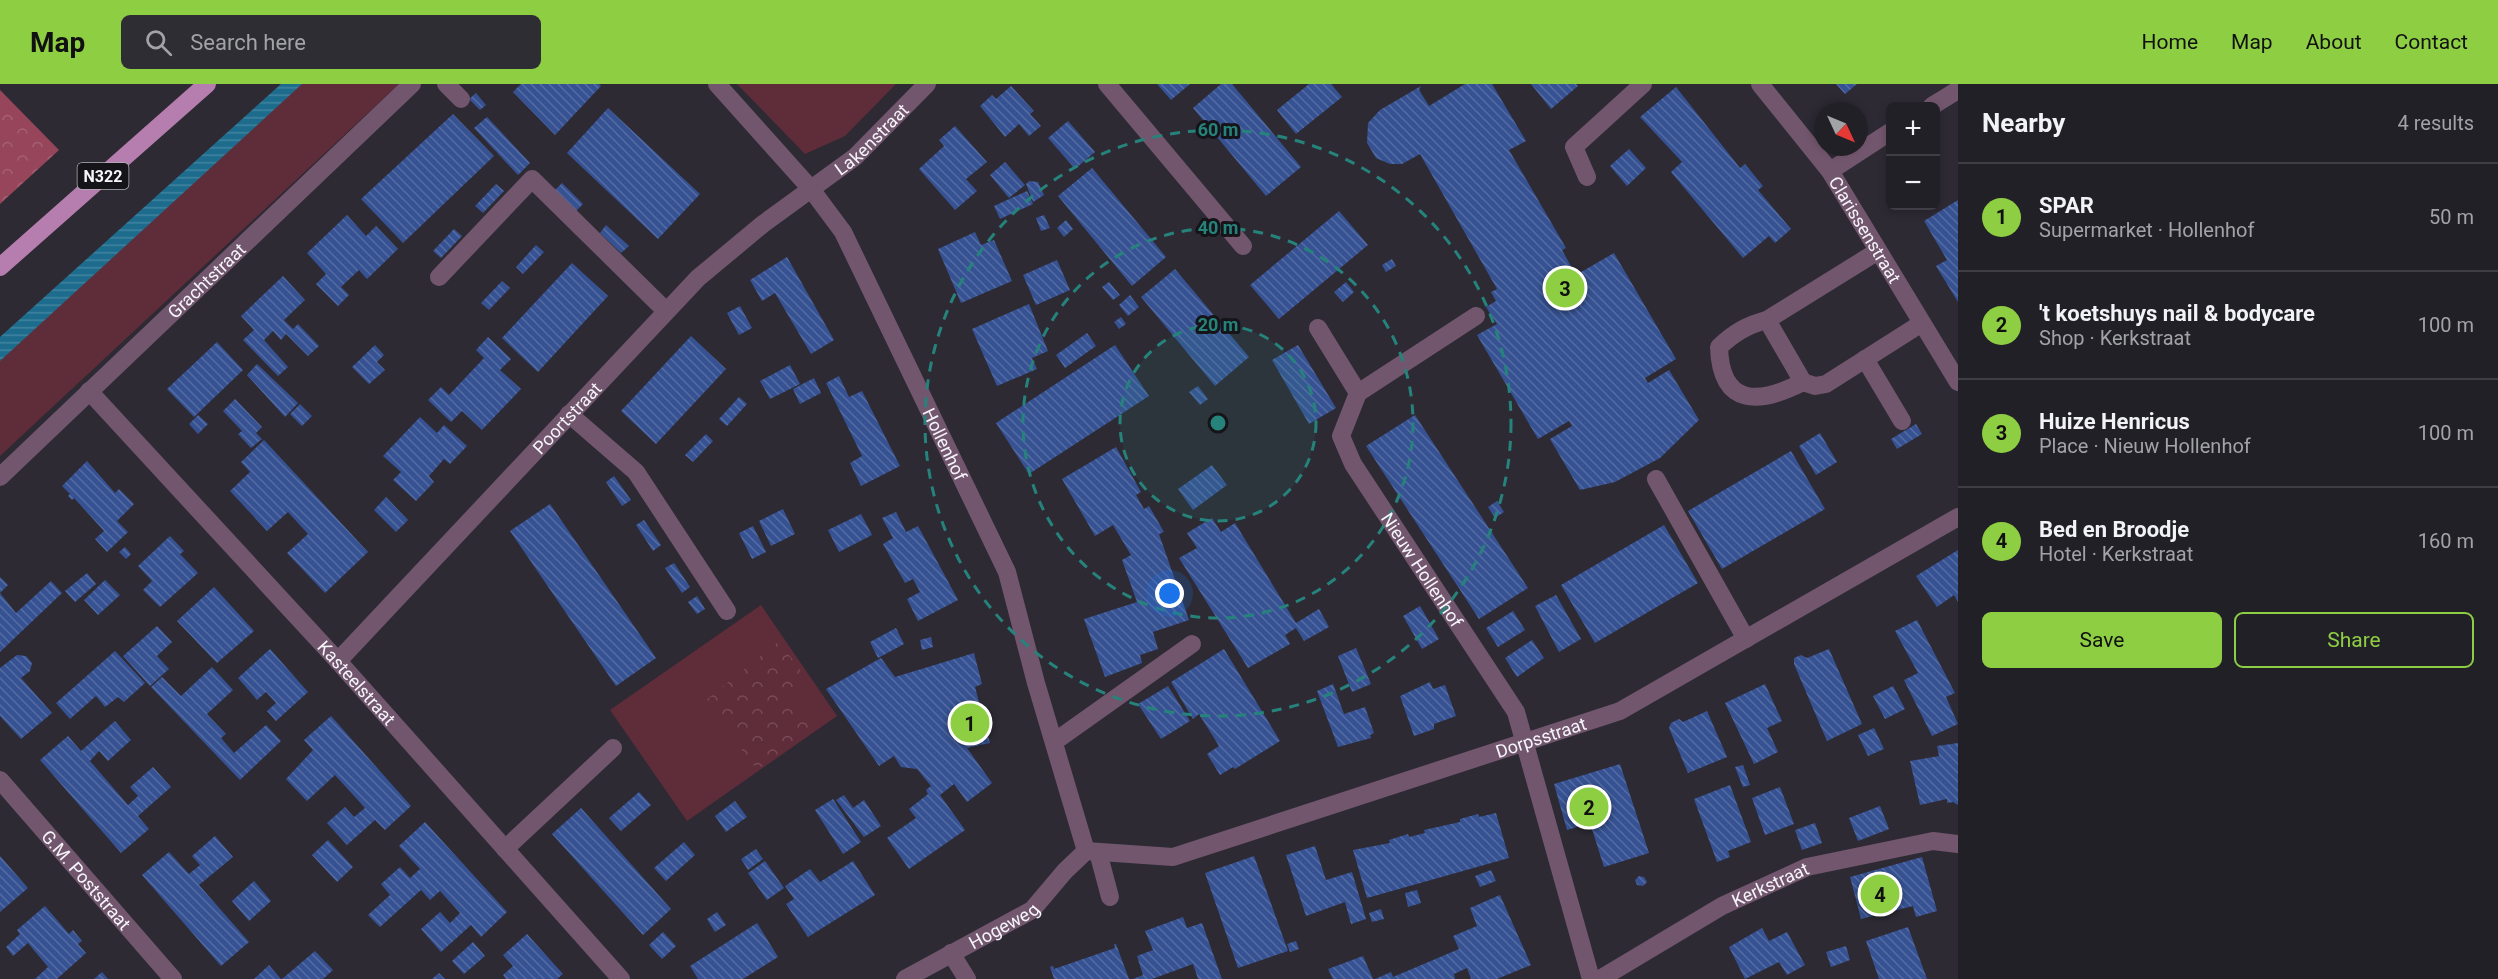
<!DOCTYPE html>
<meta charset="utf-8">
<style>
body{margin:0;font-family:Roboto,sans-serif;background:#2e2d33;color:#f1f3f6}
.controls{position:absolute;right:18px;top:18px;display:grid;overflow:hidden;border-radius:9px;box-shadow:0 3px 9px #0003}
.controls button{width:54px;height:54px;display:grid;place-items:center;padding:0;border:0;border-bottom:2px solid #3f3e44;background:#222027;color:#f1f3f6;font:30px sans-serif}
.compass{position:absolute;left:1814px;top:18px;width:54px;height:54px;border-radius:50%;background:#222027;box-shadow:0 3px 9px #0003;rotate:134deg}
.you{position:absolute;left:1170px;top:510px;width:21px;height:21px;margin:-15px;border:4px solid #fff;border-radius:50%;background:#1a73e8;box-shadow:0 0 0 9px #1a73e833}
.badge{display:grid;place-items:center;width:39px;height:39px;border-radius:50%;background:#8ece43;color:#111;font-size:20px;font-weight:700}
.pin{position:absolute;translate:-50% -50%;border:3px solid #fff;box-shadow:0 2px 6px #0006}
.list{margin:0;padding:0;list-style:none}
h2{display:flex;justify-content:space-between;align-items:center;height:78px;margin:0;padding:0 24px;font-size:26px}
h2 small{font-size:20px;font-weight:400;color:#a2a3a7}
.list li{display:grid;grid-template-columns:39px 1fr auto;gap:18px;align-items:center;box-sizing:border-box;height:108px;padding:0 24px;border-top:2px solid #3f3e44}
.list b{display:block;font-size:22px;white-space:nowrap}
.list p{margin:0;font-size:20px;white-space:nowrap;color:#a2a3a7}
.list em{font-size:20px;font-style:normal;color:#a2a3a7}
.actions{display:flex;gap:12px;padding:18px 24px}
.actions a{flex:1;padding:14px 0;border:2px solid #8ece43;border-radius:9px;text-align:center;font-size:21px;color:#8ece43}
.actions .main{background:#8ece43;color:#111}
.icon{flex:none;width:33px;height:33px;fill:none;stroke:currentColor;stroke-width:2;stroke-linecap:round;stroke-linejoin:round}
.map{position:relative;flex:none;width:1958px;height:895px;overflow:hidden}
header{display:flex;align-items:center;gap:36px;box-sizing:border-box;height:84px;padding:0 30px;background:#8ece43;color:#111}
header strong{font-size:28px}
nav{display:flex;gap:33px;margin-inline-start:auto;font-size:21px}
.search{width:420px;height:54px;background:#2e2d33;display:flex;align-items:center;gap:15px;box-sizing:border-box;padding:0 21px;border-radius:9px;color:#a2a3a7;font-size:22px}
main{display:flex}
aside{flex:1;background:#222027}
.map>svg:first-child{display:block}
.green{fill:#5f2c39}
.forest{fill:url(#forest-crowns)}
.park{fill:url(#park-crowns)}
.water{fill:url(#water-rules)}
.building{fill:url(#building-back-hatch)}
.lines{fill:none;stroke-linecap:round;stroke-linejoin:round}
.minor{stroke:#72566d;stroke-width:18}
.major{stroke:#b67eae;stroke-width:18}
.ring{fill:none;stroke:#26837c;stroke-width:3;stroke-dasharray:10 8}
.labels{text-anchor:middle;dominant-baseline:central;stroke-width:6;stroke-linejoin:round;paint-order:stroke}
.shield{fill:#151418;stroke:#b2b1b6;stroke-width:1.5}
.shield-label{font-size:16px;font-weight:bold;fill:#f5f4fa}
.street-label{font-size:18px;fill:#f5f4fa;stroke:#151418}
.centre{fill:#26837c;stroke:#151418;stroke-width:3}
.ring-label{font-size:18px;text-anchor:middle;font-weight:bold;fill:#26837c;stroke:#151418;stroke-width:6;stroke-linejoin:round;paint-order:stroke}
</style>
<header>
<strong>Map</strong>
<div class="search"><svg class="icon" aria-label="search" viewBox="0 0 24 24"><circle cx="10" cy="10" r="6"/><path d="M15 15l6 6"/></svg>Search here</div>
<nav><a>Home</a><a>Map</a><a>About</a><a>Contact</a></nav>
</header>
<main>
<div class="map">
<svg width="1958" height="895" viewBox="0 0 1958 895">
<defs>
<pattern id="forest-crowns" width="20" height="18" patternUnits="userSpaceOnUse" patternTransform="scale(1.5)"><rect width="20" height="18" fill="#97455b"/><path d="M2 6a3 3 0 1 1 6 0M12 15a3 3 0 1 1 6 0" fill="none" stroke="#a66073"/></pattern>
<pattern id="park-crowns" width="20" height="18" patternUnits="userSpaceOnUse" patternTransform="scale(1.5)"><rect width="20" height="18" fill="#5f2c39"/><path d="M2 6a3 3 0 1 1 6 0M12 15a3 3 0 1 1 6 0" fill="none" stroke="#774b57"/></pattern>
<pattern id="water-rules" width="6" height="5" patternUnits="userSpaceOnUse" patternTransform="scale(1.5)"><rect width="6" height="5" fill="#1e6c8d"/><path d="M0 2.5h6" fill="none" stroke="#3f829e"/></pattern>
<pattern id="building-back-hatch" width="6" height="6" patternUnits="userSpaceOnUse" patternTransform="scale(1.5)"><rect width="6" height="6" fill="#365293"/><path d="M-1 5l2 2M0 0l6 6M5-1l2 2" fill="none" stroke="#546ca3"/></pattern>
</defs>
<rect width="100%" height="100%" fill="#2d2a34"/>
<!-- green -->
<path class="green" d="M292 0H399L0 372V259Z
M737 0H896L845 52 805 70Z
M761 521 837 632 687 737 610 626Z"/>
<!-- forest -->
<path class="forest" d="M0 6 59 66 0 120Z"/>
<!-- park -->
<path class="park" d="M779 557 807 595 789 608 813 646 757 686 705 617Z"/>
<!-- water -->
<path class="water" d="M281 0H302L0 277V253Z"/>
<!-- building -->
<path class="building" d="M521 0H599L601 2 555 51 513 8Z
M1157 0H1190L1171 16Z
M1221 0H1232L1301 83 1266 112 1193 24Z
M1309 0H1331L1342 13 1296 50 1277 26Z
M1465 0H1492L1526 57 1509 66 1566 164 1562 166 1576 191 1614 169 1676 275 1645 294 1648 299 1669 286 1699 336 1660 374 1615 398 1580 406 1550 355 1572 342 1569 337 1538 355 1477 251 1497 240 1486 223 1496 217 1491 208 1497 205 1420 70 1402 80H1390L1376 74 1367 59 1368 39 1380 26 1421 2 1419 6 1429 22Z
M1531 0H1576L1578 2 1551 25Z
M1836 0H1857L1845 10Z
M1011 2 1034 27 1030 30 1041 42 1029 52 1019 40 1005 53 980 22 992 11 996 15Z
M1676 3 1740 84 1745 80 1763 102 1758 106 1791 145 1775 159 1769 152 1743 174 1671 88 1682 78 1640 33Z
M476 9 486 21 480 26 469 15Z
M608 24 700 110 658 155 567 69Z
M453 30 494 72 403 159 361 115Z
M487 33 530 79 518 91 474 44Z
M1068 37 1095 68 1075 85 1048 54Z
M955 42 987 78 966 95 977 107 955 126 919 85 944 62 939 56Z
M1629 65 1646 84 1627 102 1610 82Z
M1005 78 1025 101 1009 114 990 91Z
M1092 84 1166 173 1132 202 1058 112Z
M1029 97 1038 98 1044 111 1033 118 1026 100Z
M562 99 583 120 576 127 554 107Z
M496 100 504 107 483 129 475 122Z
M1027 107 1033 120 1000 135 994 122Z
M1958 116V218L1936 182 1947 176 1924 137Z
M1339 127 1368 161 1279 235 1250 201Z
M347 131 366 152 376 142 398 165 367 195 359 186 341 203 349 211 338 222 316 200 326 190 307 169Z
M1044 131 1050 144 1041 147 1036 134Z
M1066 136 1073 145 1064 153 1057 144Z
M606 141 629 162 621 169 600 149Z
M454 145 462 152 441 174 433 167Z
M975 148 981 161 994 156 1012 197 961 219 938 165Z
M536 161 544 168 523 190 516 183Z
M787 173 834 256 811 270 775 209 762 217 750 196Z
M1392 175 1396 182 1386 188 1382 181Z
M1057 176 1070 206 1036 221 1023 191Z
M572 179 608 212 538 288 502 254Z
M1175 185 1249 273 1215 302 1141 213Z
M283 192 305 216 284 236 293 245 298 240 319 262 308 272 286 250 281 256 273 247 264 256 288 283 278 292 243 256 254 246 241 232Z
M502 197 510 204 489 226 481 219Z
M1109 198 1120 211 1113 216 1102 203Z
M1346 198 1354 208 1343 218 1334 208Z
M1130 211 1139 223 1128 232 1119 221Z
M1029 220 1048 267 1032 274 1037 285 997 302 972 245Z
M740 222 752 244 739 251 727 229Z
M1121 233 1126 240 1119 245 1114 238Z
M1087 249 1096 262 1065 284 1056 271Z
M691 252 726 285 656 360 621 327Z
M488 253 511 275 500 286 521 305 482 346 462 327 451 338 428 316 441 303 449 311 484 274 476 266Z
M217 258 243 286 194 333 167 305Z
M375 261 384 271 377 278 385 286 369 300 352 283Z
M1115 261 1149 312 1029 390 996 339Z
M1298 261 1336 324 1309 340 1272 276Z
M257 280 298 319 285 333 247 291Z
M790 281 800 300 770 315 760 297Z
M839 292 849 313 862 307 900 382 861 402 850 379 862 372 826 299Z
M814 294 821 309 800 320 793 305Z
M1198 302 1208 315 1200 321 1189 308Z
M739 313 747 320 727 342 719 335Z
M235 315 262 343 256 349 262 355 251 364 238 350 242 347 223 327Z
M300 320 312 332 302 342 290 330Z
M198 331 208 340 198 350 189 340Z
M1415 331 1528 504 1479 535 1366 362Z
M420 333 437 349 444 341 467 362 450 380 444 375 429 392 434 398 416 417 393 396 401 388 383 372Z
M1916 340 1922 350 1897 365 1891 355Z
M1820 349 1837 378 1816 391 1799 362Z
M706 350 713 357 693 378 685 371Z
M264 356 368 468 325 509 287 469 308 450 288 428 267 447 230 407 250 388 241 378Z
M1116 363 1141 408 1136 411 1144 425 1149 422 1164 448 1159 450 1189 536 1153 548 1158 565 1140 571 1142 579 1105 593 1084 535 1137 518 1122 476 1131 471 1113 441 1095 452 1062 395Z
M1791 367 1825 425 1722 485 1688 427Z
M87 377 115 409 119 405 134 420 117 437 128 448 107 468 95 455 104 447 74 414 72 416 68 412 70 410 62 402Z
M1212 381 1227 401 1193 426 1178 405Z
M614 392 631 416 622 422 606 398Z
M386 413 408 436 396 448 374 426Z
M1497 417 1504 428 1495 434 1488 423Z
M550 420 656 574 616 602 510 447Z
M783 425 795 450 771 462 759 437Z
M896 428 906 448 918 442 958 516 918 537 907 515 920 508 913 495 905 499 883 460 893 454 882 434Z
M861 430 872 451 839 468 828 446Z
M1212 434 1221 448 1235 439 1296 539 1319 525 1329 543 1304 557 1296 544 1285 551 1290 560 1248 584 1179 474 1197 464 1187 449Z
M644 436 661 461 653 467 636 441Z
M1664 441 1698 499 1595 559 1561 501Z
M753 442 766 468 752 475 739 449Z
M170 452 184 467 180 470 198 489 160 523 143 506 152 497 138 482Z
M125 463 131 470 126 475 119 468Z
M1958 466V518L1954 511 1937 523 1916 492Z
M674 479 690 503 682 509 665 484Z
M87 489 96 500 75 518 65 507Z
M0 493 8 501 0 509Z
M105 496 120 511 98 531 84 516Z
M51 497 62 509 0 568V509L16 529Z
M214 503 254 547 217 579 177 537Z
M1556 511 1581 555 1559 568 1535 522Z
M697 512 705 525 697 530 688 518Z
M1420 522 1439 555 1422 565 1403 532Z
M1513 527 1525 546 1498 563 1486 544Z
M1917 536 1955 609 1946 613 1958 640 1932 652 1904 596 1918 589 1895 547Z
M157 542 172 558 157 572 169 585 150 602 123 572Z
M896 544 904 560 878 574 870 558Z
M931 553 933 563 922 566 920 556Z
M1532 556 1544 574 1517 593 1505 574Z
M1356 564 1371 600 1352 608 1338 572Z
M270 565 308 608 276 637 267 627 276 619 266 608 257 616 238 594Z
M1224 565 1280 657 1235 685 1233 683 1220 691 1207 670 1219 662 1199 630 1193 635 1171 598Z
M1829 565 1862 640 1827 657 1794 580V574L1801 571 1807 574Z
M115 567 145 599 124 618 118 613 105 623 96 612 70 635 56 619Z
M974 569 982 600 975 603 990 659 967 664 992 699 967 718 954 700 940 711 965 746 909 785 887 754 916 734 909 725 928 710 926 706 931 702 917 685 901 683 894 672 879 682 826 605 881 574 895 593Z
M17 571 26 572 32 579 30 587 21 594 52 629 21 655 0 632V584Z
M212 583 233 606 207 630 226 650 221 654 234 669 266 641 281 657 240 696 151 603 162 593 181 612Z
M1430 598 1433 605 1445 601 1456 632 1434 640V645L1414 652 1400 612Z
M1333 600 1344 630 1365 623 1374 649 1370 651 1371 654 1338 663 1317 607Z
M1765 600 1782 637 1767 644 1778 668 1754 680 1725 619Z
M1168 602 1190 637 1161 655 1138 620Z
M1893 602 1905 625 1885 635 1873 612Z
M1707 627 1727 673 1688 689 1669 644 1671 639 1679 635 1683 638Z
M331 632 411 722 385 746 375 736 347 761 327 739 345 723 354 733 365 724 335 691 307 717 286 695 313 666 304 656Z
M115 637 131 656 108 677 99 667 90 677 128 721 138 712 130 703 153 683 171 703 138 732 149 745 121 769 40 676 68 652 81 667Z
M1874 644 1884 665 1868 672 1858 651Z
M1958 659V721L1953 718 1947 719V715L1920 721 1910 677 1939 672 1937 662Z
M1620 680 1649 769 1604 783 1590 739 1567 746 1554 700Z
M1743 681 1750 701 1743 703 1735 683Z
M1730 701 1751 758 1728 767 1730 773 1717 778 1694 715Z
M1780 703 1794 740 1765 751 1752 714Z
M639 708 651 721 621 747 609 734Z
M844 711 853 724 864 716 881 742 864 753 836 716Z
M833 715 861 758 843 770 815 726Z
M735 717 747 733 726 748 715 732Z
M1880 722 1889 745 1858 757 1849 734Z
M581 724 671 825 643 851 552 750Z
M1496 729 1509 774 1367 814 1353 766 1390 759 1389 756 1408 750 1409 753 1425 749 1424 746 1460 738V735L1478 730 1479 733Z
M425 738 507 828 481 853 471 841 441 868 421 845 440 828 450 839 460 829 440 807 430 816 421 806 380 843 368 831 390 811 381 800 400 783 410 794 420 785 399 762Z
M1815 739 1822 759 1802 766 1795 746Z
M215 752 233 773 199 801 249 858 221 882 142 791 169 768 189 790 200 781 192 772Z
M328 756 353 783 337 798 312 771Z
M684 758 695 771 666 797 654 784Z
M1315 762 1326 796 1352 788 1366 835 1351 840 1345 818 1306 832 1286 771Z
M756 765 763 775 748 786 741 775Z
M0 772 28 804 0 828Z
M1254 772 1288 867 1238 884 1205 789Z
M1922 773 1937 827 1916 833 1913 822 1861 835 1850 793Z
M765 777 784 804 767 816 748 789Z
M853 777 875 811 808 853 786 820 794 815 785 802 810 785 820 798Z
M1491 786 1496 797 1480 803 1475 792Z
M1639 792 1644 793 1647 798 1643 802 1637 801 1635 796Z
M254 797 271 817 249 837 232 817Z
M1417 806 1421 819 1408 823 1405 809Z
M1500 811 1531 881 1497 895H1471L1467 884 1454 890 1455 895H1375L1391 888 1393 893 1459 865 1453 852 1477 842 1470 824Z
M45 822 69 850 73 846 82 857 78 860 86 869 57 895H35L48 883 28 859 13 872 6 863 20 850 17 846Z
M1381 825 1384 835 1372 838 1369 829Z
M717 828 726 841 715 848 707 835Z
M1183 833 1187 844 1202 839 1222 895H1198L1193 880 1152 895H1133L1143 891 1137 872 1153 866 1145 847Z
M757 839 778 873 743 895H698L690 882Z
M1908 843 1927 895H1879L1866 857Z
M1762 844 1769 857 1787 848 1805 881 1787 891 1779 878 1745 895 1729 863Z
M663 848 676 862 662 875 649 861Z
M527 850 563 890 557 895H506L503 891 513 882 503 871Z
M1296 857 1299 865 1290 868 1287 860Z
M473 858 485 872 464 890 452 877Z
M1114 860H1116L1129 895H1054L1050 883 1053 882 1054 885 1115 864Z
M1846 862 1850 876 1831 883 1826 868Z
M315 867 333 886 323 895H282Z
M1363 872 1373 895H1333L1328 885Z
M269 881 281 895H254Z
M102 888 108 895H94Z
M439 889 445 895H432Z"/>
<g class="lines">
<!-- minor -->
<g class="minor">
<path d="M446 0 461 15"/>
<path id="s1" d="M717 0 811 105 843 148 1007 488 1036 599 1086 767"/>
<path d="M1107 0 1243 162"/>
<path id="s2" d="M1760 0 1830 87 1958 298"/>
<path d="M1932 22 1958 6"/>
<path d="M1830 87 1890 48"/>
<path d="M1587 93 1574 63 1643 0"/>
<path d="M1878 167 1767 236 1803 298 1815 302 1826 300 1922 239"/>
<path d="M439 193 532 95 666 227"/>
<path id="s3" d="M1476 232 1358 309 1341 352 1353 380 1516 628 1591 895"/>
<path d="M1767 236C1747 241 1734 249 1719 263 1721 324 1760 320 1803 298"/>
<path d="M1318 244 1358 309"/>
<path d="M1865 275 1902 337"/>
<path id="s4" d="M89 307 338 577 621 895"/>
<path d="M569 330 636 388 727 527"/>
<path id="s5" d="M0 393 412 0"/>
<path d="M1656 395 1746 555"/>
<path id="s6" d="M338 577 698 194 763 140 855 73 927 0"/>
<path d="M1054 658 1192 560"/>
<path id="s7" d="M0 696 173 895"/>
<path d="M505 765 613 664"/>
<path id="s8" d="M1086 767 1173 773 1620 627 1958 433"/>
<path d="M1098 768 1110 813"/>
<path d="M951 869 967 895"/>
<path id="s9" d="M905 895 1032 826 1065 787 1086 767"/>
<path id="s10" d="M1600 895 1722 822 1807 783 1933 757 1958 760"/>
</g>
<!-- major -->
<path class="major" d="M0 183 207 0"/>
</g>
<!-- distance rings -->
<circle cx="1218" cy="339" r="98" fill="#26837c" fill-opacity=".12"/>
<g class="ring">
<circle cx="1218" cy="339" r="98"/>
<circle cx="1218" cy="339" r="195"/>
<circle cx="1218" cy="339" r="293"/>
</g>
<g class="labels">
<!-- shield labels -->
<rect class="shield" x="77.5" y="79" width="51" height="26" rx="4.5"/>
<g class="shield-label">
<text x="103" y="92">N322</text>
</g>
<!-- street labels -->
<g class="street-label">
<text stroke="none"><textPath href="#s6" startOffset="748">Lakenstraat</textPath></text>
<text stroke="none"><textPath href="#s2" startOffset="180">Clarissenstraat</textPath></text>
<text stroke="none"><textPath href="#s5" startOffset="285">Grachtstraat</textPath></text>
<text stroke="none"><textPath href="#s6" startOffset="334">Poortstraat</textPath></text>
<text stroke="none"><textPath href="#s1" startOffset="430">Hollenhof</textPath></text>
<text stroke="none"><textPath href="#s3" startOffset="344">Nieuw Hollenhof</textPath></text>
<text stroke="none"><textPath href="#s4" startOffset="396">Kasteelstraat</textPath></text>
<text stroke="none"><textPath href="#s8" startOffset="474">Dorpsstraat</textPath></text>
<text stroke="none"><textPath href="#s7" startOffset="132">G.M. Poststraat</textPath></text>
<text stroke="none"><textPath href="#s10" startOffset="195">Kerkstraat</textPath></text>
<text stroke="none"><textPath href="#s9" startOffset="112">Hogeweg</textPath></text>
</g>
</g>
<circle cx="1218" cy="339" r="9" class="centre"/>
<g class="ring-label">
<text x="1218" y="52">60 m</text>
<text x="1218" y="150">40 m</text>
<text x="1218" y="247">20 m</text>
</g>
</svg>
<div class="controls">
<button>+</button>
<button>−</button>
</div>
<svg class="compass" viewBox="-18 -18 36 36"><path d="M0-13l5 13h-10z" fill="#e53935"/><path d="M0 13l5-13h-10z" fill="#a2a3a7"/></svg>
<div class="you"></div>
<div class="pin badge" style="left:970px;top:639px">1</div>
<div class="pin badge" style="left:1589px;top:723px">2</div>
<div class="pin badge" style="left:1565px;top:204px">3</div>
<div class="pin badge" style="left:1880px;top:810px">4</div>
</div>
<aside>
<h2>Nearby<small>4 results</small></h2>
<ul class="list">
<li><span class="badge">1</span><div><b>SPAR</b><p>Supermarket · Hollenhof</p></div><em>50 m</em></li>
<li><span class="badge">2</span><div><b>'t koetshuys nail &amp; bodycare</b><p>Shop · Kerkstraat</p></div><em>100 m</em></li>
<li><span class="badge">3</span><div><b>Huize Henricus</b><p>Place · Nieuw Hollenhof</p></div><em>100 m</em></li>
<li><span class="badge">4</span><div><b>Bed en Broodje</b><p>Hotel · Kerkstraat</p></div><em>160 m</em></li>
</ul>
<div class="actions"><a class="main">Save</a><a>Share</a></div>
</aside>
</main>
